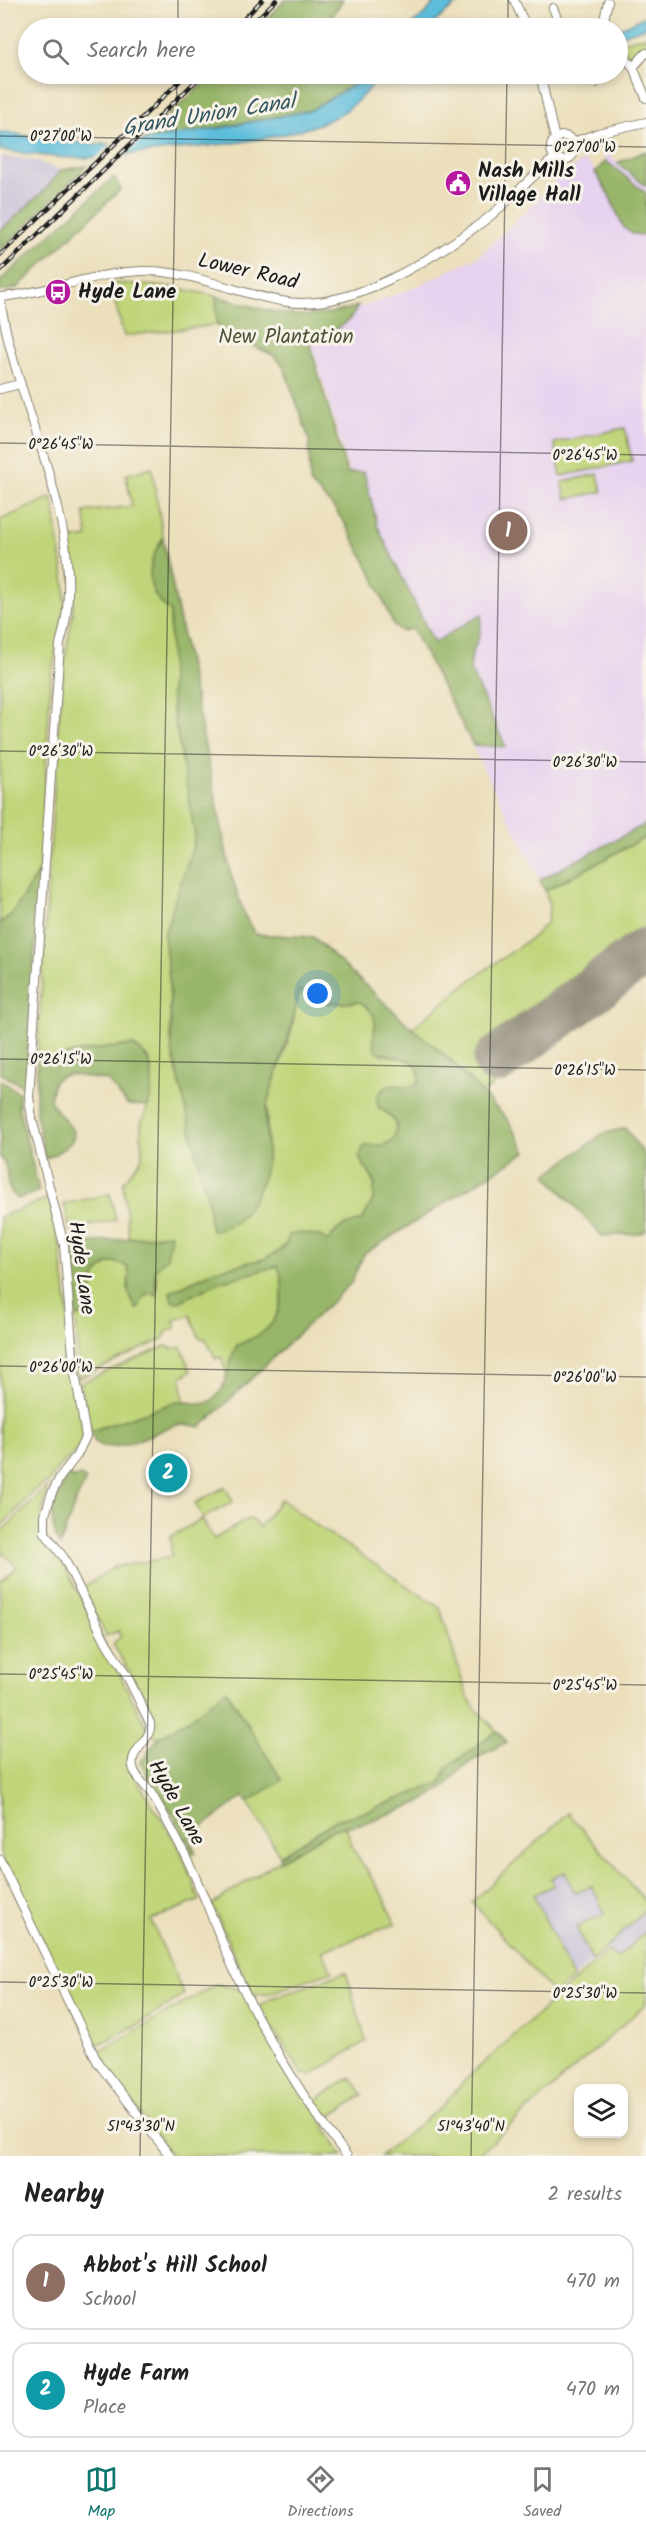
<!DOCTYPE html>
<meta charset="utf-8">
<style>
body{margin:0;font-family:Kalam,sans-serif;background:#f6f6f6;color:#222}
.controls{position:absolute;right:18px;bottom:18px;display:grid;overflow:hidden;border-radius:12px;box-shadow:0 3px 9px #0003}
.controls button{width:54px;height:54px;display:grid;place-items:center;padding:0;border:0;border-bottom:2px solid #e0e0e0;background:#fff;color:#222;font:30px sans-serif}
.you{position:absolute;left:318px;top:994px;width:21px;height:21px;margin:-15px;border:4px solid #fff;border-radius:50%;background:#1a73e8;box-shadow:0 0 0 9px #1a73e833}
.badge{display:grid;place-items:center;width:39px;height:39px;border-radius:50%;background:#0f766e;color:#fff;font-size:20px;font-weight:700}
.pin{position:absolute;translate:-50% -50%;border:3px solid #fff;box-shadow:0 2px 6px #0006}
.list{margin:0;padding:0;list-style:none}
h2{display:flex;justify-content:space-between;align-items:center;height:78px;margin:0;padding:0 24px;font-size:26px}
h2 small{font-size:20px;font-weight:400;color:#767676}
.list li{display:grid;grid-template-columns:39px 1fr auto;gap:18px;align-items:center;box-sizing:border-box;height:96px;margin:0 12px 12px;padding:0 12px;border:2px solid #e0e0e0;border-radius:18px}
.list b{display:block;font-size:22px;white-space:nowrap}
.list p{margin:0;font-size:20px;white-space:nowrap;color:#767676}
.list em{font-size:20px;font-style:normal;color:#767676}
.icon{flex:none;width:33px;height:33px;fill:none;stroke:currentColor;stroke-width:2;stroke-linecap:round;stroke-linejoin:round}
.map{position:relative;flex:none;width:646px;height:2156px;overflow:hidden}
.search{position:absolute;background:#fff;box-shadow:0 3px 9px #0003;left:18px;right:18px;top:18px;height:66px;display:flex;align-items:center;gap:15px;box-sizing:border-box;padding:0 21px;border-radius:33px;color:#767676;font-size:22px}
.sheet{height:294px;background:#fff}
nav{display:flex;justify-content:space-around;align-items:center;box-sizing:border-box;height:84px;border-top:2px solid #e0e0e0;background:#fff;font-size:16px;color:#767676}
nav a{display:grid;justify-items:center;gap:3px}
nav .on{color:#0f766e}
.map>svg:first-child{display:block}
.built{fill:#e7d2ef}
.industrial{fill:#c8bfd8}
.green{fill:#c0d579;stroke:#6e784a;stroke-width:1.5}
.forest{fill:#98b669;stroke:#5a6942;stroke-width:1.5}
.water{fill:#5dbedc;stroke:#3c6d7c;stroke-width:1.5}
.pier{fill:#ebdfbc}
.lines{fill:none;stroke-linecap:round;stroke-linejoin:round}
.runway{stroke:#847e6c;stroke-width:48}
.minor-casing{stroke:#847e6c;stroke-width:10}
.minor{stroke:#fff;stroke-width:8}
.rail-casing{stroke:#1c1c1c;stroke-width:4.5}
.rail{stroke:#f7f3e8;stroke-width:2;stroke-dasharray:7;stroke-linecap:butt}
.ticks{fill:none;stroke:#1c1c1c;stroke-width:1.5;stroke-opacity:0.45}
.labels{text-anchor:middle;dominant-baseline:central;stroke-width:6;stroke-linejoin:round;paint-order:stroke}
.poi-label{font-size:21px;font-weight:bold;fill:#1c1c1c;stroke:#f7f3e8;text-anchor:start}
.street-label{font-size:21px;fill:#1c1c1c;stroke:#f7f3e8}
.park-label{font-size:21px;fill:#4d5438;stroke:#f7f3e8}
.water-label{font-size:22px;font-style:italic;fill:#33555f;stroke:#f7f3e8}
.ticks-label{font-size:15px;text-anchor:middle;fill:#1c1c1c;stroke:#f7f3e8;stroke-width:6;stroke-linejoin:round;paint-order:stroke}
</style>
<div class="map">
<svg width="646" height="2156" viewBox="0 0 646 2156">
<rect width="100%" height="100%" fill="#f7f3e8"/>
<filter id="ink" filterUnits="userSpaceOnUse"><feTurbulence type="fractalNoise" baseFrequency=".0167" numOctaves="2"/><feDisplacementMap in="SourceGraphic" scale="12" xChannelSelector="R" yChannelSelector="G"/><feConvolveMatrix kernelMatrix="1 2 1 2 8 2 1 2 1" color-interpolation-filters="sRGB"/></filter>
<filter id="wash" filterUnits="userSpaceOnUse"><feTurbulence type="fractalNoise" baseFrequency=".008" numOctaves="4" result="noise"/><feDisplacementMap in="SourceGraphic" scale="24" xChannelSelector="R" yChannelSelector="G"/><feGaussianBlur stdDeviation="1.35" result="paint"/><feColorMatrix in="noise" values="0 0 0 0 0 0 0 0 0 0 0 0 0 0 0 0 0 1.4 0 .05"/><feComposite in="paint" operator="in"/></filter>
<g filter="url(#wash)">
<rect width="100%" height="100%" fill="#ebdfbc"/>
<!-- built -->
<path class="built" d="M604 151 646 184V824L540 880 409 621 355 493 309 333 301 316 313 318 353 310 411 289 479 256 557 180 579 163 584 159 597 172 608 161 601 155Z"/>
<!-- industrial -->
<path class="industrial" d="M0 156 32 160 61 170 46 189 0 231Z
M565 1872 575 1893 592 1885 605 1914 576 1927 592 1961 573 1978 534 1894 554 1885 551 1878Z
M646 1910V1931L617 1959 605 1947Z"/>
<!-- green -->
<path class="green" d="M646 36V50L635 60H632L618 43Z
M110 283 173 287 216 296 217 325 124 336Z
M625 428 632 461 561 476 554 443Z
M152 467 163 538 158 546 170 610 172 710 195 826 193 847 164 933 169 978 171 1041 208 1202 211 1230 267 1160V1102L291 1033 299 990C318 1006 336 1004 360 1001 376 1013 379 1022 373 1040L382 1055C400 1056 422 1058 419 1081L413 1087H406L379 1108C394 1116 399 1124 394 1140L384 1145 363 1164C380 1184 377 1199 362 1221 346 1224 336 1227 328 1242L320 1236 296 1233 278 1252 264 1259 216 1270 170 1292 200 1291 219 1282 278 1265C286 1288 283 1317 263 1332 255 1338 246 1341 237 1345L228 1378 221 1357 216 1359 205 1338 200 1339 190 1315 173 1321 176 1328 167 1331 163 1339 79 1378 76 1317 82 1316 88 1311C91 1291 91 1268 114 1262L127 1266 129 1272 128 1291 136 1308 142 1297 150 1293 156 1294 157 1283 155 1270 167 1256 170 1234 129 1238 123 1183 142 1158 141 1124 149 1103 152 1086 150 1059 132 1045 91 1050 37 1060 57 742 64 663 73 612V591L67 540 88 537 84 512 132 506 126 475Z
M598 474 602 492 566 499 562 482Z
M52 497 65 584V609L51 675 40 869 13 913 0 923V520Z
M646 837V977L482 1093 450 1059 412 1028 471 980 533 937 548 921 549 902 545 891Z
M110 1194 116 1220 70 1230 64 1204Z
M49 1198 60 1246 83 1431 82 1440 76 1452 59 1466 49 1481 38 1487 0 1527V1217Z
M166 1346 173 1349 181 1347 191 1371 181 1377 184 1401 91 1431 80 1383Z
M47 1487 41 1518 43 1535 62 1561 148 1730 143 1741 129 1755 128 1762 134 1776 179 1847 200 1900 151 1920 184 1995 139 2024 93 2047 80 2023 57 1969 19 1899 0 1852V1582L17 1567 0 1550V1533Z
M225 1487 233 1502 203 1518 195 1503Z
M281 1499 310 1521 440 1608 467 1696 475 1708 497 1731 447 1768 440 1783 356 1815 338 1819 280 1856 248 1802 281 1780 227 1690 192 1717 158 1738 152 1733C155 1707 126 1667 113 1644L121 1636 118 1631 106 1636 83 1588 114 1567 172 1557 170 1537 202 1519 214 1539 250 1518 259 1527Z
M568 1813 646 1902V1910L592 1961 576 1927 605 1914 592 1886 575 1893 565 1872 551 1878 554 1885 534 1895 573 1978 554 1994 472 1902Z
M346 1826 353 1849 385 1899 395 1924 322 1951 332 1971 267 1994 252 1995 212 1904 272 1865 334 1829Z
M646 1931V2004L476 2156H380L442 2106 468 2077 608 1951 617 1958Z
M346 1972 366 2041 310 2076 308 2072 303 2075 259 2007 270 1999Z
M217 1984 242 1990 343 2156H172L97 2056 101 2051Z
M351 2077 363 2095 328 2118 316 2100Z"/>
<!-- forest -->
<path class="forest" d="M285 0H343L324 28H258Z
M213 74H364L353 85 311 110 141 142Z
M646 151V186L617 163Z
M606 161 646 193V234L644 235 633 234 624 228 608 193 595 172Z
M87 166 0 251V231L46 189 61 170Z
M114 177 121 189 17 288 0 292 1 280Z
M216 296C271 311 300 325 358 306 349 327 327 336 307 334L347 473 364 472 378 527 434 643 482 614 480 634 472 654 470 670 506 747 473 745 412 629 401 631 394 626 373 576 346 525 334 508 310 483 309 439 283 365 273 355 244 342 217 325Z
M163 538 231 875 245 916 255 934 313 937 412 1028 450 1060 508 1120 526 1152 364 1254 351 1283 201 1427C193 1426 185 1423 177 1425 156 1429 114 1458 95 1442L91 1431 179 1401C187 1400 194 1405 202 1404 230 1399 226 1362 237 1345 246 1341 255 1338 263 1332 283 1317 286 1288 278 1266L219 1282 179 1302 172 1301 170 1292 216 1270 264 1259 278 1252 287 1243 289 1235C302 1231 317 1234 328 1241 337 1227 346 1224 362 1220L373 1200 375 1182 359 1158 364 1146 384 1145 393 1140C396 1134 398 1128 395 1122 392 1115 386 1113 381 1109 371 1100 382 1086 393 1085 399 1085 407 1087 413 1087L419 1082C422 1052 391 1060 375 1050 369 1026 386 1020 360 1002 334 1004 321 1006 299 990 293 1029 279 1063 268 1101 262 1120 269 1141 267 1160 265 1179 251 1209 237 1221 230 1227 220 1229 211 1231L208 1202 172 1051 169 978 164 936 174 902 193 847 195 835 171 697 170 611C143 592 146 563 163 538Z
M646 824V837L545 891 540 880 543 878Z
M40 869 26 1085 23 1086 0 1073V923L13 913Z
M132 1045C155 1056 155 1084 148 1106L128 1105 108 1081 69 1074 59 1077 53 1083 50 1100C65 1129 97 1134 45 1159L36 1112 37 1060 91 1050Z
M0 1080 19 1093V1109L39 1191 18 1199C0 1185 13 1171 0 1157Z
M625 1128 646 1157V1231L638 1234 602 1236 546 1175 603 1134Z
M171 1234 167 1257 155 1270 156 1295 150 1293 144 1295 139 1308 136 1309 128 1291 129 1272 127 1266 114 1262C86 1270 97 1296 85 1315L76 1317 74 1281 67 1245Z
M69 1474 72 1478 81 1476 86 1480 75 1503 60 1546C45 1516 54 1501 69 1474Z
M226 1690 282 1780 248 1802 244 1796 189 1837 196 1853 193 1855 174 1816 148 1777 141 1762 158 1738 192 1717Z
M497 1731 507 1742 485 1753 464 1766 445 1786 421 1802 364 1823 334 1829 279 1861 280 1856 338 1819 356 1815 440 1783 447 1768Z"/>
<!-- water -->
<path class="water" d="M436 0H468L454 6 428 28H408L426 13Z
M646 16V27L618 36V29Z
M364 74H382C367 91 353 109 331 119 283 141 213 145 160 151 131 154 102 159 73 158 49 157 24 153 0 150V132C50 138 107 152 156 138L226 127 311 110 353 85Z"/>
<!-- pier -->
<path class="pier" d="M142 139 122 158 93 161 114 141Z"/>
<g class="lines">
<!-- runway -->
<path class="runway" d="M497 1060 646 951"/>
</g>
</g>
<g filter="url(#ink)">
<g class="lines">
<defs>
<path id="minor" d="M514 0 527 28
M553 8 561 28
M602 28 608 2
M618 49 633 67 646 98
M633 67 646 53
M540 74 555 139
M587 74 595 83
M551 148a12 12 0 1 1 24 0a12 12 0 1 1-24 0Z
M574 142 598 133 646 122
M0 297C14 407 94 534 60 644L29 1097 32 1119 64 1245 74 1368 86 1436 77 1455 60 1477 51 1495 45 1515V1533L64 1558 106 1642 129 1680 150 1723C153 1741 129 1749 133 1767 135 1777 145 1785 151 1793 162 1811 172 1830 182 1849 203 1889 217 1933 236 1974 266 2038 304 2100 347 2156
M0 297C48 293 95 272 143 271 190 270 235 293 281 301 348 314 432 259 484 221 509 202 530 177 555 158
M0 389 20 384
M0 1860 98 2063 170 2156"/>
</defs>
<!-- minor casing -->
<use href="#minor" class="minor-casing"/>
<!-- minor -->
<use href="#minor" class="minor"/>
<defs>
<path id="rail" d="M235 28 262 0
M248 28 276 0
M0 255 187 74
M0 271 203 74"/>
</defs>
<!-- rail casing -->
<use href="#rail" class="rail-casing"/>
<!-- rail -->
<use href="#rail" class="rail"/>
</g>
</g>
<!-- ticks -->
<path class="ticks" d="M178 28V0M508 28V0M0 136 646 147M0 443 646 455M0 751 646 762M0 1059 646 1070M0 1366 646 1377M0 1674 646 1685M0 1982 646 1993M140 2156 177 74M471 2156 507 74"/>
<!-- icons -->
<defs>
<symbol id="civic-disc" viewBox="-11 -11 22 22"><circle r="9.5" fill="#b5179e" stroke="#f7f3e8"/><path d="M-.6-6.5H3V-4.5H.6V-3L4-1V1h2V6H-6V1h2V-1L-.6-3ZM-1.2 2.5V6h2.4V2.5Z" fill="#fff"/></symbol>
<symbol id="bus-disc" viewBox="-11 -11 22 22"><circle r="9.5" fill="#b5179e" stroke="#f7f3e8"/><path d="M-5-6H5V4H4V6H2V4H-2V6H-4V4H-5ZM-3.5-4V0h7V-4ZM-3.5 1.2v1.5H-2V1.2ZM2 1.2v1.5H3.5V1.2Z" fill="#fff"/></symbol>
</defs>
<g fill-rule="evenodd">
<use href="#civic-disc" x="443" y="168" width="30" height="30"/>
<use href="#bus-disc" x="43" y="277" width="30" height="30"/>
</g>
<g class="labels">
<!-- poi labels -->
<g class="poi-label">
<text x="478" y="171">Nash Mills<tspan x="478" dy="24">Village Hall</tspan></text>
<text x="78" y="292">Hyde Lane</text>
</g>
<!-- street labels -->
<g class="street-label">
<text transform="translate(248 272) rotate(13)">Lower Road</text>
<text transform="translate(81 1268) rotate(82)">Hyde Lane</text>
<text transform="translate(176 1803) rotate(61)">Hyde Lane</text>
</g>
<!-- park labels -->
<g class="park-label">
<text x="286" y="337">New Plantation</text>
</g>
<!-- water labels -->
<g class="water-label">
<text transform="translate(209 116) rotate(-9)">Grand Union Canal</text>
</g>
</g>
<g class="ticks-label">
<text x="61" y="141">0°27'00"W</text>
<text x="585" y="152">0°27'00"W</text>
<text x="61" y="449">0°26'45"W</text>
<text x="585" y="460">0°26'45"W</text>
<text x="61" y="756">0°26'30"W</text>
<text x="585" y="767">0°26'30"W</text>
<text x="61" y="1064">0°26'15"W</text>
<text x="585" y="1075">0°26'15"W</text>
<text x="61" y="1372">0°26'00"W</text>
<text x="585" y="1382">0°26'00"W</text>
<text x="61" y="1679">0°25'45"W</text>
<text x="585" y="1690">0°25'45"W</text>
<text x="61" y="1987">0°25'30"W</text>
<text x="585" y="1998">0°25'30"W</text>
<text x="141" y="2131">51°43'30"N</text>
<text x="471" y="2131">51°43'40"N</text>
</g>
</svg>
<div class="controls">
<button><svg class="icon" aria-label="layers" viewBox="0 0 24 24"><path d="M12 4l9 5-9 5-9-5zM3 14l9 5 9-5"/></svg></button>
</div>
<div class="you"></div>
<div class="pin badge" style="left:508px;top:531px;background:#8d6e63">1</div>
<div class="pin badge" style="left:168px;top:1473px;background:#0f9aa8">2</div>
<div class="search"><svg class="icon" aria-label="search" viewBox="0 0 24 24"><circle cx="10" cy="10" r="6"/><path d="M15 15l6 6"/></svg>Search here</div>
</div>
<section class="sheet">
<h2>Nearby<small>2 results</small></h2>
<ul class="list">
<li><span class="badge" style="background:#8d6e63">1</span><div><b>Abbot's Hill School</b><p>School</p></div><em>470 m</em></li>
<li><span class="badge" style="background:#0f9aa8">2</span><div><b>Hyde Farm</b><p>Place</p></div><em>470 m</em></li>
</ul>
</section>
<nav>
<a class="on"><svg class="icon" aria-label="map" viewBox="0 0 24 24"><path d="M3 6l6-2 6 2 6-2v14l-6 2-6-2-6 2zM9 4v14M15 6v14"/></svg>Map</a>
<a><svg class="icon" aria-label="directions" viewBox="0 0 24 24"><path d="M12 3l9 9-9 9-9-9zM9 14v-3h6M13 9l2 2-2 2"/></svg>Directions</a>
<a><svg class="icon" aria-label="saved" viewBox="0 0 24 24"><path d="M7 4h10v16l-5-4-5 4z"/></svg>Saved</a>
</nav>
